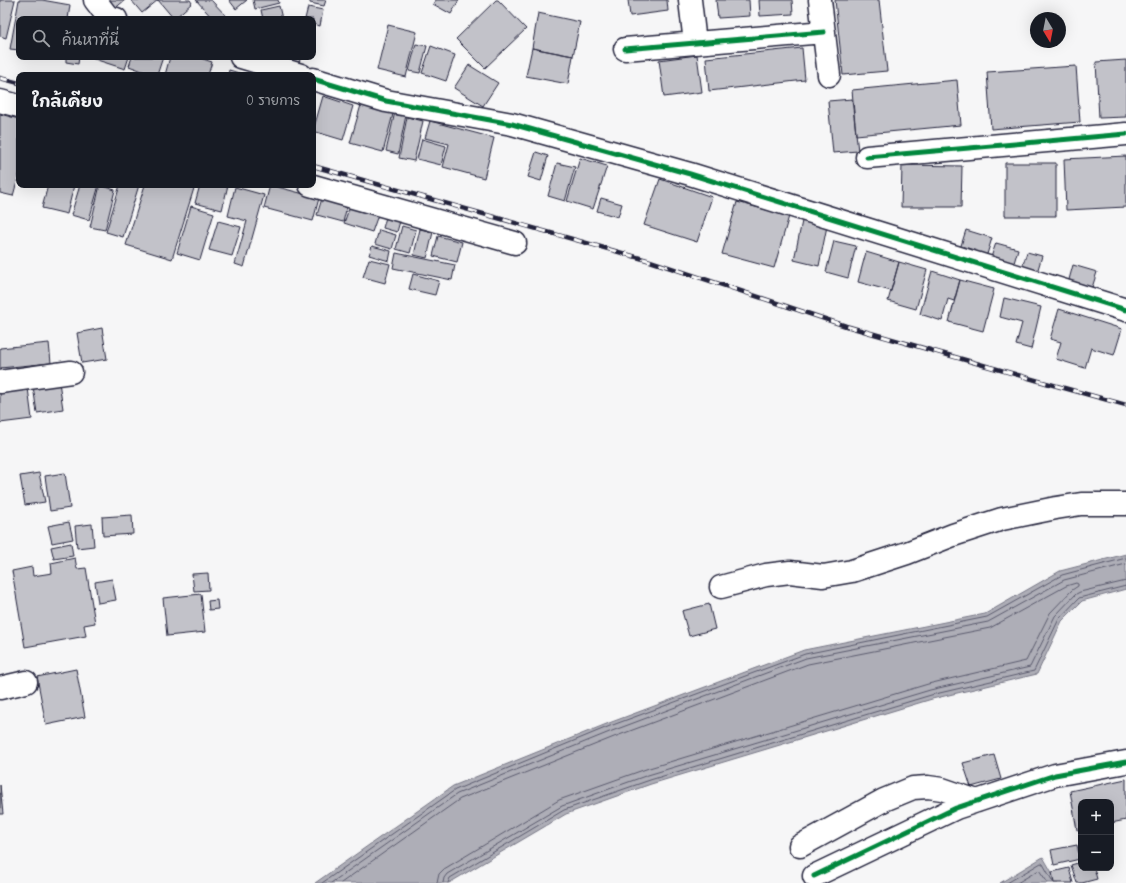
<!DOCTYPE html>
<html lang="th">
<meta charset="utf-8">
<style>
body{margin:0;font-family:"Comic Neue","Playpen Sans Thai",sans-serif;background:#20242c;color:#f1f3f6}
.controls{position:absolute;right:12px;bottom:12px;display:grid;overflow:hidden;border-radius:8px;box-shadow:0 4px 16px #0002}
.controls button{width:36px;height:36px;display:grid;place-items:center;padding:0;border:0;border-bottom:1px solid #363941;background:#171b24;color:#f1f3f6;font:20px sans-serif}
.compass{position:absolute;left:1030px;top:12px;width:36px;height:36px;border-radius:50%;background:#171b24;box-shadow:0 4px 16px #0002;rotate:170deg}
.list{margin:0;padding:0;list-style:none}
h2{display:flex;justify-content:space-between;align-items:center;height:52px;margin:0;padding:0 16px;font-size:17px}
h2 small{font-size:13px;font-weight:400;color:#9ea1a6}
.icon{flex:none;width:22px;height:22px;fill:none;stroke:currentColor;stroke-width:2;stroke-linecap:round;stroke-linejoin:round}
.map{position:relative;flex:none;width:1126px;height:883px;overflow:hidden}
.search{position:absolute;background:#171b24;box-shadow:0 4px 16px #0002;left:16px;top:16px;width:300px;height:44px;display:flex;align-items:center;gap:10px;box-sizing:border-box;padding:0 14px;border-radius:8px;color:#9ea1a6;font-size:15px}
.panel{position:absolute;background:#171b24;box-shadow:0 4px 16px #0002;left:16px;top:72px;width:300px;height:116px;border-radius:8px}
.map>svg:first-child{display:block}
.water{fill:#aeaeb7;stroke:#767685}
.lines{fill:none;stroke-linecap:round;stroke-linejoin:round}
.shore{stroke:#5a5a6d;stroke-width:1}
.building{fill:#c2c2c9;stroke:#22223b}
.minor-casing{stroke:#22223b;stroke-width:25}
.minor{stroke:#fff;stroke-width:22}
.rail-casing{stroke:#22223b;stroke-width:4.5}
.rail{stroke:#fff;stroke-width:3;stroke-dasharray:9;stroke-linecap:butt}
.cycleway-casing{stroke:#fff;stroke-width:8}
.cycleway{stroke:#00873e;stroke-width:5}
</style>
<div class="map">
<svg width="1126" height="883" viewBox="0 0 1126 883">
<rect width="100%" height="100%" fill="#f6f6f7"/>
<filter id="ink" filterUnits="userSpaceOnUse"><feTurbulence type="fractalNoise" baseFrequency=".025" numOctaves="2"/><feDisplacementMap in="SourceGraphic" scale="8" xChannelSelector="R" yChannelSelector="G"/><feConvolveMatrix kernelMatrix="1 2 1 2 8 2 1 2 1" color-interpolation-filters="sRGB"/></filter>
<g filter="url(#ink)">
<!-- water -->
<path class="water" d="M1126 554V589L1082 601 1062 621 1037 674 932 699 651 784 566 814 449 883H315L453 786 609 723 804 650 985 614 1060 571Z
M1043 857 1058 883H1000Z"/>
<g class="lines">
<!-- shore -->
<path class="shore" d="M322 883 455 790 610 726 805 654 987 617 1062 575 1126 558
M331 883 457 794 612 731 806 658 988 622 1064 580 1126 564
M341 883 460 799 614 737 808 664 990 628 1066 586 1076 583 1078 584V586L1072 590 1050 613 1026 661 928 684 646 769 559 800 444 869 439 874 437 883
M443 883 444 878 447 874 562 806 648 775 930 690 1030 667 1055 616 1076 594 1080 592 1126 581
M448 883 450 878 564 810 650 780 931 695 1034 671 1059 619 1079 598 1126 586
M1007 883 1041 863 1043 864 1053 882
M1017 883 1039 870 1048 883"/>
</g>
<!-- building -->
<path class="building" d="M0 0H15L6 38 0 36Z
M19 0H42L70 5 68 19H19V50L10 49Z
M105 0H125L113 10Z
M131 0H190L192 3 174 19 158 0 142 13Z
M196 0H211L229 19H213Z
M229 0H247L236 9Z
M253 0H278L279 3 255 9Z
M310 0H326L324 6 310 3Z
M436 0H459L451 14 433 4Z
M496 0H498L526 29 485 68 456 39Z
M628 0H667L668 11 630 16Z
M716 0H749L750 16 718 18Z
M759 0H792L793 14 760 16Z
M835 0H879L887 71 843 75Z
M279 6 282 19H263L261 10Z
M308 7 323 10 320 26 313 24V19H305Z
M538 13 580 22 573 56 532 48Z
M388 25 417 32 406 77 377 70Z
M416 44 427 46 420 73 409 71Z
M431 46 455 55 446 81 422 73Z
M532 48 573 56 568 84 526 76Z
M802 48 805 80 709 91 706 58Z
M697 55 702 92 664 97 659 60Z
M66 57H79L78 64 66 62Z
M88 57H129L125 69Z
M132 57H163L157 75H153L129 66Z
M170 57H197L212 62 208 75H165Z
M275 57H301L298 65Z
M1126 60V117L1099 118 1096 62Z
M469 65 498 83 483 106 454 88Z
M1076 66 1080 122 991 129 987 72Z
M229 70 246 75H228Z
M957 80 961 125 856 135 852 90Z
M323 96 353 106 343 140 313 131Z
M852 99 858 151 833 153 828 101Z
M361 105 393 114 383 152 350 143Z
M395 112 406 115 398 154 386 151Z
M0 114 19 119V174L13 196 0 193Z
M407 117 423 121 414 161 399 158Z
M430 121 494 138 484 178 443 167 449 144 425 138Z
M422 139 446 146 441 165 417 159Z
M536 152 548 156 541 181 528 177Z
M1126 156V207L1066 210 1064 159Z
M580 158 607 166 593 209 567 201Z
M557 163 575 167 565 201 548 196Z
M1005 163H1056V216H1005Z
M902 165 962 166 961 207H901Z
M660 179 712 197 697 242 644 225Z
M48 185H74L67 214 42 208Z
M80 185H99L89 220 71 215Z
M100 185 115 190 105 230 90 227Z
M120 185H139L123 237 106 232Z
M145 185H195L172 259 126 245Z
M200 185H228L222 210 195 203Z
M270 185 319 198 313 221 264 208Z
M235 187 264 195 244 267 235 264 247 221 228 216Z
M323 195 348 202 343 222 317 215Z
M601 198 622 204 618 217 597 211Z
M737 202 789 216 774 268 722 254Z
M351 203 379 212 372 232 344 223Z
M191 206 214 213 200 260 177 253Z
M386 217 400 221 397 232 383 228Z
M218 221 241 227 232 256 209 250Z
M802 221 827 226 819 266 794 260Z
M402 226 416 230 410 253 396 249Z
M420 229 433 232 427 258 414 255Z
M379 230 396 235 392 249 375 244Z
M966 230 992 238 984 264 958 255Z
M438 236 462 242 457 262 433 256Z
M834 241 856 246 848 278 826 272Z
M996 243 1018 249 1012 270 989 263Z
M372 246 391 251 389 261 369 255Z
M866 252 899 262 891 291 858 282Z
M1027 252 1042 256 1035 279 1020 274Z
M396 253 455 265 452 280 393 268Z
M369 259 390 264 385 283 363 277Z
M899 262 927 270 916 309 888 301Z
M1073 265 1097 272 1090 294 1067 287Z
M932 271 960 280 954 301 948 299 942 321 920 314Z
M413 274 439 281 435 295 409 289Z
M960 280 994 289 983 331 949 322Z
M1004 298 1041 307 1031 349 1016 345 1022 323 1000 317Z
M1059 309 1122 329 1114 355 1091 348 1085 368 1056 359 1061 342 1050 339Z
M102 328 107 359 82 363 77 333Z
M49 343 51 363 0 368V348Z
M59 382 63 409 37 413 33 386Z
M28 388 32 419 0 423V392Z
M39 473 45 502 25 505 20 476Z
M65 473 70 508 50 511 45 476Z
M132 515 133 534 103 536 102 517Z
M69 522 73 539 52 543 48 526Z
M92 524 94 546 77 548 75 526Z
M71 543 73 556 54 559 51 547Z
M75 558 77 569 86 568 95 623 84 625 86 636 25 647 12 571 32 567 33 576 52 573 51 563Z
M208 573 209 590 194 591 192 574Z
M112 579 116 600 98 603 95 582Z
M201 594 205 632 167 636 163 598Z
M217 600 218 609 209 610 208 601Z
M709 604 715 629 689 636 682 611Z
M76 669 85 717 46 725 37 677Z
M994 755 1001 779 971 787 963 763Z
M1126 779V820L1111 823V802H1081V829L1077 830 1070 791Z
M0 785 3 814H0Z
M1077 845 1080 859 1054 865 1051 850Z
M1081 862V868H1094L1097 879 1082 883H1077L1071 865Z
M1069 868 1073 883H1054L1052 872Z"/>
<g class="lines">
<defs>
<path id="minor" d="M95 0 108 17 116 19
M690 0 695 43
M820 0 829 75
M625 49 824 32
M241 57 301 75
M313 79 386 101 512 124 690 174 1126 310
M0 101 19 106
M867 157 1126 134
M310 185 515 243
M0 382 71 372
M721 587 766 575 790 572 823 576 852 571 907 553 953 535 1002 519 1056 508 1081 504H1126
M0 688 26 682
M800 846 884 800 913 788 928 787 942 789 977 801
M814 876 956 808 1055 775 1126 762"/>
</defs>
<!-- minor casing -->
<use href="#minor" class="minor-casing"/>
<!-- minor -->
<use href="#minor" class="minor"/>
<defs>
<path id="rail" d="M0 78 19 83
M313 166 647 260 846 326 1046 383 1126 405"/>
</defs>
<!-- rail casing -->
<use href="#rail" class="rail-casing"/>
<!-- rail -->
<use href="#rail" class="rail"/>
<defs>
<path id="cycleway" d="M625 49 824 32
M313 79 386 101 512 124 690 174 1126 310
M867 157 1126 134
M814 876 956 808 1055 775 1126 762"/>
</defs>
<!-- cycleway casing -->
<use href="#cycleway" class="cycleway-casing"/>
<!-- cycleway -->
<use href="#cycleway" class="cycleway"/>
</g>
</g>
</svg>
<div class="controls">
<button>+</button>
<button>−</button>
</div>
<svg class="compass" viewBox="-18 -18 36 36"><path d="M0-13l5 13h-10z" fill="#e53935"/><path d="M0 13l5-13h-10z" fill="#9ea1a6"/></svg>
<div class="search"><svg class="icon" aria-label="search" viewBox="0 0 24 24"><circle cx="10" cy="10" r="6"/><path d="M15 15l6 6"/></svg>ค้นหาที่นี่</div>
<section class="panel">
<h2>ใกล้เคียง<small>0 รายการ</small></h2>
<ul class="list">
</ul>
</section>
</div>
